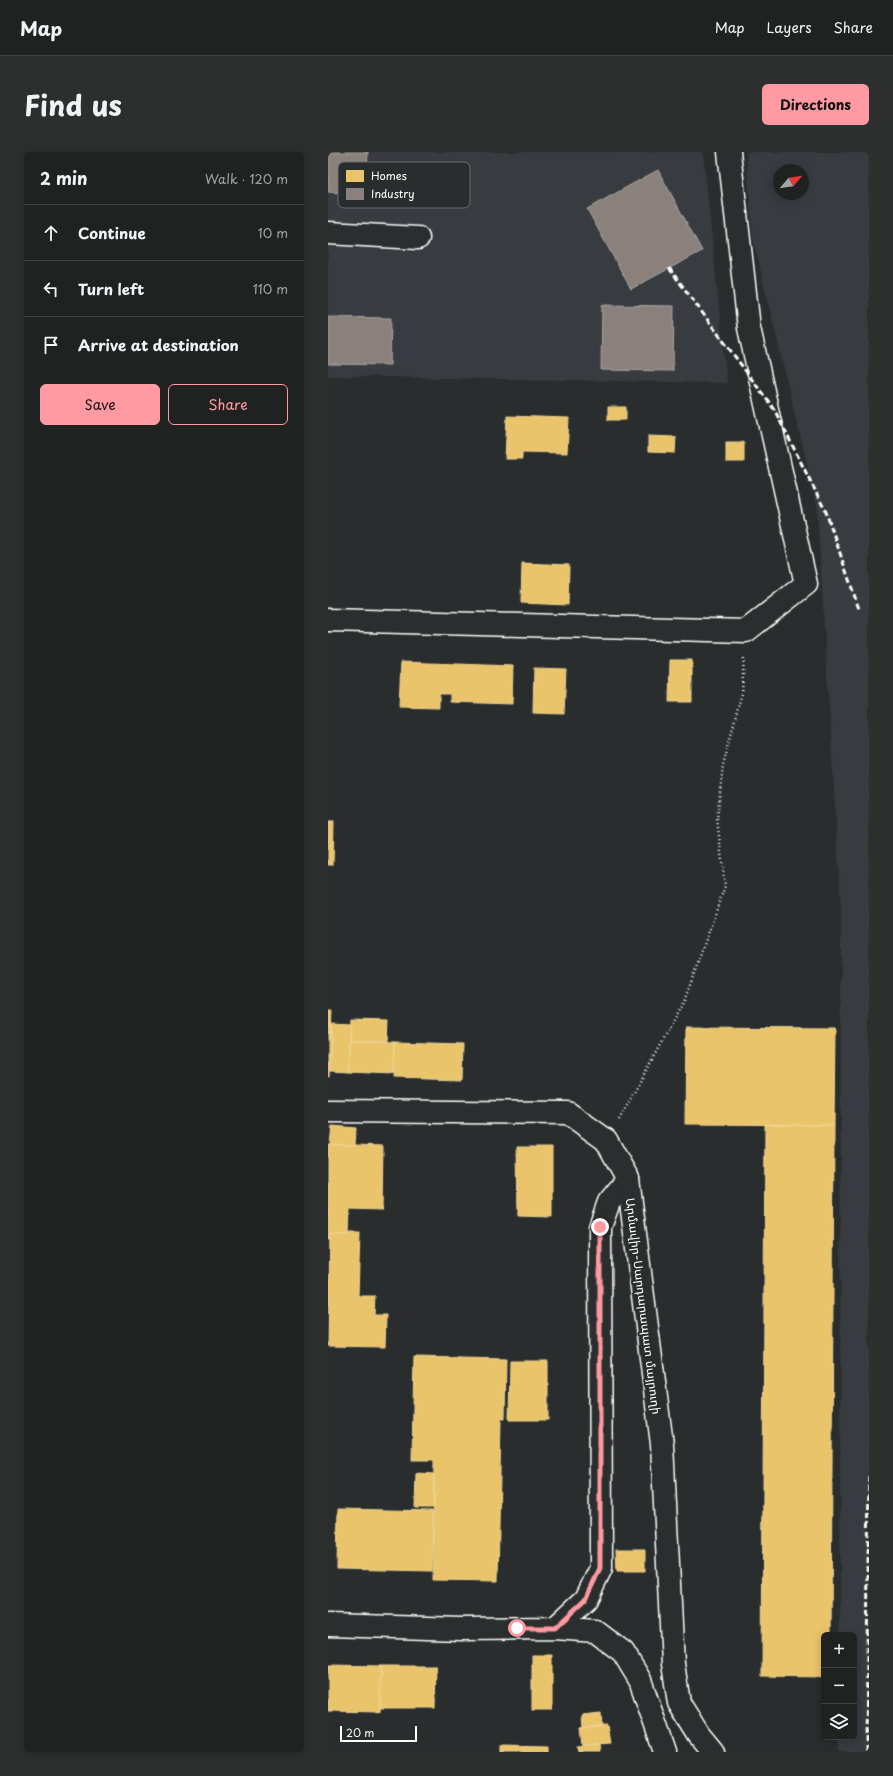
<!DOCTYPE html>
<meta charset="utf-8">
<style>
body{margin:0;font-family:"Playpen Sans","Noto Sans Armenian",sans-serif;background:#2d2f2f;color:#f1f3f6}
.controls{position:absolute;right:12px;bottom:12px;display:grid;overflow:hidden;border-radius:6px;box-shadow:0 2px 10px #0003}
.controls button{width:36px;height:36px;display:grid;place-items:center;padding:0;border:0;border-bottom:1px solid #3d3f40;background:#202222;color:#f1f3f6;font:20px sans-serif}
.compass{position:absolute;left:445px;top:12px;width:36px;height:36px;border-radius:50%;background:#202222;box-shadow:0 2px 10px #0003;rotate:61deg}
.scale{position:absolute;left:12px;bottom:10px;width:77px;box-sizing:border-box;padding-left:4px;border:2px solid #fff;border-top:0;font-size:11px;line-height:14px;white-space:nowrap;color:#fff;-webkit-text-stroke:3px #2a2d2e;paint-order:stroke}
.stop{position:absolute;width:12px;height:12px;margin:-9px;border:3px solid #ff9aa2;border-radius:50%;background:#fff}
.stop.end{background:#ff9aa2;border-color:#fff;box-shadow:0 1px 4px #0008}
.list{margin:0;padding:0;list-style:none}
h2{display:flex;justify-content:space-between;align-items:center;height:52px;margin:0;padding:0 16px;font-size:17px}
h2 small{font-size:13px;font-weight:400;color:#a2a4a5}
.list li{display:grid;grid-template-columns:26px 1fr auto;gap:12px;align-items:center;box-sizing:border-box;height:56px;padding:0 16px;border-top:1px solid #3d3f40}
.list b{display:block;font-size:15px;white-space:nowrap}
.list em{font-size:13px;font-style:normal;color:#a2a4a5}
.actions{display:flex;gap:8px;padding:12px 16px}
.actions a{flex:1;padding:9px 0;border:1px solid #ff9aa2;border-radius:6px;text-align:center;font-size:14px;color:#ff9aa2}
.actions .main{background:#ff9aa2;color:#111}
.icon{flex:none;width:22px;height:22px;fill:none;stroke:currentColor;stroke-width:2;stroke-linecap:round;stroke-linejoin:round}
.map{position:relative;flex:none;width:541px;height:1600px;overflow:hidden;border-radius:6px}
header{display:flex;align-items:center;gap:24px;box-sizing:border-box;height:56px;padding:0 20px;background:#202222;border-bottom:1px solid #3d3f40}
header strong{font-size:19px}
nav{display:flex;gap:22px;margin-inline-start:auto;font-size:14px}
.intro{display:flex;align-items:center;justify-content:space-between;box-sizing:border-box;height:96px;padding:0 24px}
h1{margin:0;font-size:28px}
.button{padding:10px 18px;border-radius:6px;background:#ff9aa2;color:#111;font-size:14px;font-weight:700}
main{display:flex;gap:24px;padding:0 24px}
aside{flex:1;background:#202222;border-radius:6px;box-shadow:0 2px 10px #0003}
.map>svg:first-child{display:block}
.built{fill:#373b41;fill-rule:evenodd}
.homes{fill:#e9c46a;stroke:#f0d697}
.industry{fill:#8a817c;stroke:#ada7a3}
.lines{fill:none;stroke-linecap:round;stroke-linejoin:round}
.minor-casing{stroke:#fff;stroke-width:25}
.highway-casing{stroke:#fff;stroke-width:25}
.path{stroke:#fff;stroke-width:2.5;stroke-dasharray:1 3;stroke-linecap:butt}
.minor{stroke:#2a2d2e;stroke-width:22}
.highway{stroke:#2a2d2e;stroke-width:22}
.rail{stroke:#fff;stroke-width:3;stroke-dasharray:6 3;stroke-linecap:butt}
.route{stroke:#ff9aa2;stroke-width:5}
.labels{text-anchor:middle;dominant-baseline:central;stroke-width:4;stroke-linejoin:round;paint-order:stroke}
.street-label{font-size:12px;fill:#fff;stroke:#2a2d2e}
.key{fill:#2a2d2e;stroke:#6a6c6d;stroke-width:1}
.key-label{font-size:11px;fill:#fff}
</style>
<header>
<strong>Map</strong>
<nav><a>Map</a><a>Layers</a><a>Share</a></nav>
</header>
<div class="intro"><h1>Find us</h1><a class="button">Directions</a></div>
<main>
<aside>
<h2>2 min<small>Walk · 120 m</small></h2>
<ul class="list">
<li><svg class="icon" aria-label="ahead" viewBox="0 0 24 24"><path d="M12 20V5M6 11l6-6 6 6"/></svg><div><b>Continue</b></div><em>10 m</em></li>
<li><svg class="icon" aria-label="left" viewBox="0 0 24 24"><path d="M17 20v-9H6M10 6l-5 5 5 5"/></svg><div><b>Turn left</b></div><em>110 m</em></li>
<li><svg class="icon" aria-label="arrive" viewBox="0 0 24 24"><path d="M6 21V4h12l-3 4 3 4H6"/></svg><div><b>Arrive at destination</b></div></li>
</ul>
<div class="actions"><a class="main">Save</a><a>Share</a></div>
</aside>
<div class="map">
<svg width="541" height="1600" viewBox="0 0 541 1600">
<rect width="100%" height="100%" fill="#2a2d2e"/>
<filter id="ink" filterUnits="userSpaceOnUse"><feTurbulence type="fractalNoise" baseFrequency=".025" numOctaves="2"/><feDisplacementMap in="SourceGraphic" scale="8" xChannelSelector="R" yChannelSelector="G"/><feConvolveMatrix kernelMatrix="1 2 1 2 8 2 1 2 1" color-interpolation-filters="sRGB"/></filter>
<g filter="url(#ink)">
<!-- built -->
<path class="built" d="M0 0H375L399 231 0 224Z
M418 0H541V1600H511V1585H526V1483H512L513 756 489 354 425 87ZM451 18H475V42H451Z"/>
<!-- homes -->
<path class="homes" d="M280 255H298V268H280Z
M179 264 241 266 239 301 194 300V307H177Z
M320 284 348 285 347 301 320 300Z
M398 290H416V310H398Z
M194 411 241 413 240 453 193 451Z
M342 508H364V550H341Z
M73 510 185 514 184 552 122 550V542H111V556L71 555Z
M206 516 238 517 236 562 205 561Z
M0 670H6L5 713H0Z
M0 858H4L3 884H0Z
M22 868 61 869 60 889 21 888Z
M3 872 22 873 20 920 2 919Z
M358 875 507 876 506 973 357 972Z
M0 884H3L1 924H0Z
M21 888 67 890 66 922 20 920Z
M67 890 135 892 134 928 66 926Z
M437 972 506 973 503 1483H496V1525L434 1524Z
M4 974 28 976 27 993 2 992Z
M0 992 55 994 54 1058 22 1057 21 1083 2 1082V1088H0Z
M189 995H224V1065L190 1064Z
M22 1081H32L30 1144H47L46 1163H58L57 1195 0 1194 2 1082 21 1083Z
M86 1205 178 1207 177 1267H173L170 1429 105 1428 106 1308H84Z
M182 1209H220V1268H181Z
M88 1321 106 1322V1356H87Z
M10 1357 105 1359 104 1419 9 1417Z
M288 1397H317V1419H289Z
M204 1503H224V1558H204Z
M0 1513 53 1514 52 1560 0 1559Z
M53 1514H108L107 1556H52Z
M273 1561 274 1575 255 1576 254 1563Z
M279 1574 282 1592 255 1594 253 1576Z
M173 1593 219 1594V1600H173Z
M271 1593 272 1600H251L250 1595Z"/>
<!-- industry -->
<path class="industry" d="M0 0H40L38 43 0 40Z
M330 18 374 99 303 137 259 57Z
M274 153 346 154 345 219 273 218Z
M0 165 63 166 62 213 0 212Z"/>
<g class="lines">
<defs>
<path id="minor" d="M0 81 90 86
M0 468 418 479 478 432 421 176 401 0
M0 1473 133 1477 227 1476 258 1447 273 1416 272 1075 281 1050 300 1027
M227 1476 267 1479 295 1500 312 1528 337 1600"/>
<path id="highway" d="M0 959 240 961 278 988 300 1027 334 1292 345 1512 351 1551 371 1583 385 1600"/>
</defs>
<!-- minor casing -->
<use href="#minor" class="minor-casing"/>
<!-- highway casing -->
<use href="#highway" class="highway-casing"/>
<!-- path -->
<path class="path" d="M291 968 357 847 397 734 389 667 395 613 414 541 416 504"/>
<!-- minor -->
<use href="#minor" class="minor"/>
<!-- highway -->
<use href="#highway" class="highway"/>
<!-- rail -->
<path class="rail" d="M341 116 446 257 498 360 531 457
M538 1600 541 1322"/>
</g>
</g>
<g class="lines" filter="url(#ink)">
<!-- route -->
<path class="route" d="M189 1476H227L258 1447 272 1416V1075"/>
</g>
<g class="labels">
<!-- street labels -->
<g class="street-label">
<text transform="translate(316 1154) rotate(83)">Արմավիր-Սարդարապատ մայրուղի</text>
</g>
</g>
<!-- legend -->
<rect x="10" y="10" width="132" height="46" rx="6" class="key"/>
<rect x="18" y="18" width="18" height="12" fill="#e9c46a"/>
<rect x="18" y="36" width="18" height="12" fill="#8a817c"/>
<g class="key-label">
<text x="43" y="28">Homes</text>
<text x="43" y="46">Industry</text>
</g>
</svg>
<div class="controls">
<button>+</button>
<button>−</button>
<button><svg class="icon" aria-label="layers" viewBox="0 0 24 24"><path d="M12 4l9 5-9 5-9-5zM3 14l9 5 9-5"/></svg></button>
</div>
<svg class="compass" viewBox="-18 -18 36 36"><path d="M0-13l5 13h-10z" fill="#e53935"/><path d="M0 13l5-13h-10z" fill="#a2a4a5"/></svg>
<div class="scale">20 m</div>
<div class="stop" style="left:189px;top:1476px"></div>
<div class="stop end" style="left:272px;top:1075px"></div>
</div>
</main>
